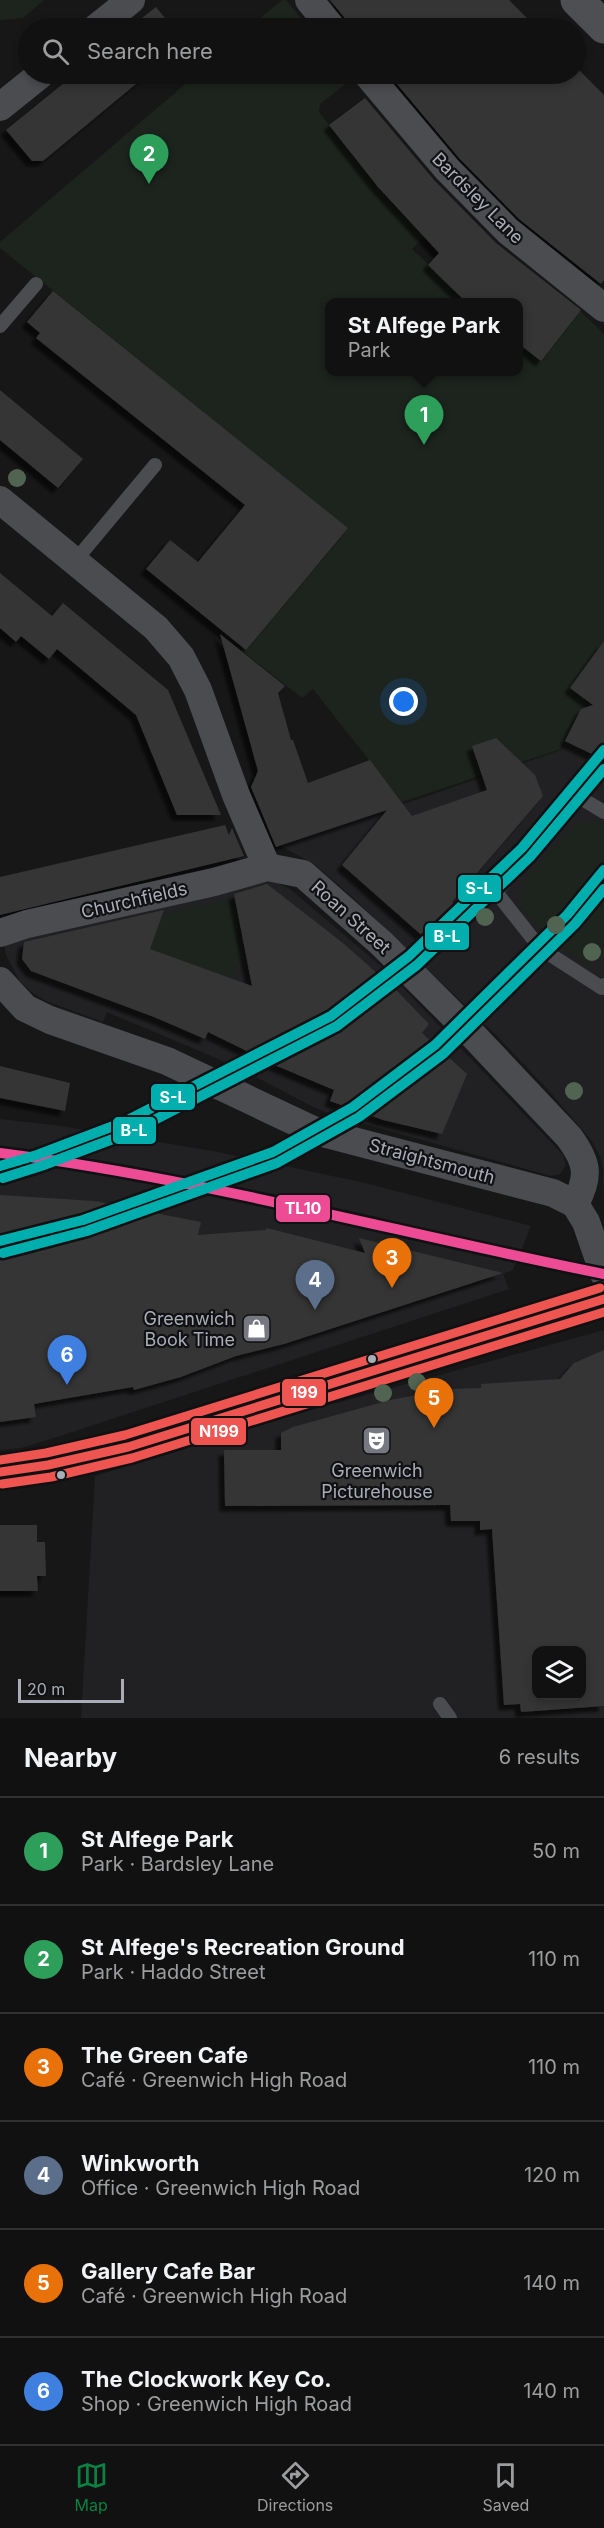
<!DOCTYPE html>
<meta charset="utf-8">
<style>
body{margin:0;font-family:Inter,sans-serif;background:#1a1a1a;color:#f1f3f6}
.controls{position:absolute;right:18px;bottom:18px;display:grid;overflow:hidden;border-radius:12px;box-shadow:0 3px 9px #0003}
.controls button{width:54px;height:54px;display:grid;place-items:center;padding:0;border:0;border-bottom:2px solid #303131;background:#111;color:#f1f3f6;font:30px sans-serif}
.scale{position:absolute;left:18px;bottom:15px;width:106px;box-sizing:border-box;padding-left:6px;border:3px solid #a8adb8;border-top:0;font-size:16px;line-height:21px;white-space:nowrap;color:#a8adb8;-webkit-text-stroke:4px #111113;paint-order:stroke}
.you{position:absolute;left:404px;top:702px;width:21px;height:21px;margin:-15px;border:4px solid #fff;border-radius:50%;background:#1a73e8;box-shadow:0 0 0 9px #1a73e833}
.badge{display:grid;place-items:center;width:39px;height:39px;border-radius:50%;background:#0b8043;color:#fff;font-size:20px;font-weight:700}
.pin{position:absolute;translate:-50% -50px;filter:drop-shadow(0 2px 3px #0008)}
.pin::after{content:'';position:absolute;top:32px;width:21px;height:18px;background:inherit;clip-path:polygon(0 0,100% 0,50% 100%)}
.popup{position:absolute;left:325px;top:298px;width:198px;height:78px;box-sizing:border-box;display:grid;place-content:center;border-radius:12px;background:#111;filter:drop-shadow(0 2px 4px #0005);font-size:20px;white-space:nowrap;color:#9c9d9f}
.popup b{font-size:22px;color:#f1f3f6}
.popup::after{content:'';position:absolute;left:50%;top:100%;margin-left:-12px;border:12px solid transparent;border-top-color:#111}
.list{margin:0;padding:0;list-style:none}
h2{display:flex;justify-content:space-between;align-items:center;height:78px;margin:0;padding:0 24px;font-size:26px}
h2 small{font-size:20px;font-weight:400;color:#9c9d9f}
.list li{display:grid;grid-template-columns:39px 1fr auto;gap:18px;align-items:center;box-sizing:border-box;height:108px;padding:0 24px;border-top:2px solid #303131}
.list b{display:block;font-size:22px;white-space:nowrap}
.list p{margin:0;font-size:20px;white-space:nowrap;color:#9c9d9f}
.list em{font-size:20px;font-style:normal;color:#9c9d9f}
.icon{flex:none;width:33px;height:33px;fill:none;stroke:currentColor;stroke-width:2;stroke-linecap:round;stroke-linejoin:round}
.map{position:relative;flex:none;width:604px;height:1718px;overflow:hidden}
.search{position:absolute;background:#111;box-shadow:0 3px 9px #0003;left:18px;right:18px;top:18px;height:66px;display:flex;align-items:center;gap:15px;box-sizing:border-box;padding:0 21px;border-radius:33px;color:#9c9d9f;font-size:22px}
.sheet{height:726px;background:#111}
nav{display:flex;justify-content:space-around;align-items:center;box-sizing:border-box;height:84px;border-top:2px solid #303131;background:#111;font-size:16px;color:#9c9d9f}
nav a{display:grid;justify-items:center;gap:3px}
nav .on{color:#0b8043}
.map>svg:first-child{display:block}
.built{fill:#212123;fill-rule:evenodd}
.green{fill:#1d241e}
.building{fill:#353536;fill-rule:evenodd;filter:url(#shadow)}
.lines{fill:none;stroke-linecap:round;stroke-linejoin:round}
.service{stroke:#4b4c50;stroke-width:14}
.minor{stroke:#4b4c50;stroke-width:28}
.primary{stroke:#4d4f52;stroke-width:33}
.bus-1-casing{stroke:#111113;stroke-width:14}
.bus-2-casing{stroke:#111113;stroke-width:14}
.bus-3-casing{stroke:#111113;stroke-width:14}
.bus-1{stroke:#ee5450;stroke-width:9}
.bus-2{stroke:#ee5450;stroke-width:9}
.bus-3{stroke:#ee5450;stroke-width:9}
.rail-1-casing{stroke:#111113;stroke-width:15}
.rail-2-casing{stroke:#111113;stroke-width:15}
.rail-3-casing{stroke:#111113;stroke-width:15}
.rail-1{stroke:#ee4b95;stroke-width:10}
.rail-2{stroke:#00afad;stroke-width:10}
.rail-3{stroke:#00afad;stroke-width:10}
.tree{fill:#506451}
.bus-dot{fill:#a8adb8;stroke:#111113;stroke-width:2}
.labels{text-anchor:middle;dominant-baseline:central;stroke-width:4.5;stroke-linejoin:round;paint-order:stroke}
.street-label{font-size:18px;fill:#a8adb8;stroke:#111113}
.poi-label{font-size:18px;fill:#a8adb8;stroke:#111113;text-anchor:end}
.line-badge{stroke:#111113;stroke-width:2}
.badge-label{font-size:16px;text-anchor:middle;font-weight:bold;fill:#fff}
</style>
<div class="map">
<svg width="604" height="1718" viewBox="0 0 604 1718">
<defs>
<filter id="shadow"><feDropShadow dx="-5.5" dy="5.5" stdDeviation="1.5" flood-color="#0009"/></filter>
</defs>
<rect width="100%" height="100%" fill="#171717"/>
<!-- built -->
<path class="built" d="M604 675V1207L603 1170 600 1156 591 1140 550 1092 496 1035 349 894 315 865 281 846 561 750 583 704Z
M265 882 277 883 290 889 388 972 563 1155 566 1165 560 1174 551 1176 343 1118 315 1108 237 1067 107 1012 103 1022 46 1001 31 992 19 980 5 953V945L9 939Z
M0 1119 61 1126 213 1151 361 1182 531 1226 513 1270 503 1274 509 1289 57 1437 21 1448 0 1450Z
M604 1330V1718H81L95 1476 311 1410ZM536 1650H582V1696H536Z"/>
<!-- green -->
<path class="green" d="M0 0H44L23 18 0 20Z
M282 0H286L309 28H248Z
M197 74H346L351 80 320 104 319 112 386 197 424 237 412 249 469 302H330V372H518L519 344 541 361 580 311 604 334V675L583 704 561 749 402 802 313 689 302 698 241 650 243 647 246 650 348 528 0 248V242Z
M597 819 604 823V960L596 958 586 965C561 947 539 929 519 905L524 895 521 884 578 821 587 824Z
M234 899 245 960 240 959 232 979 150 949 163 914Z"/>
<!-- building -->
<path class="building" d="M330 0H509L537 28H353Z
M156 7 173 28H129Z
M576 67 604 95V280L601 284 519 219 459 158 391 77 395 74H576Z
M75 74H148L43 161H32L6 130Z
M365 98 434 180 496 243 581 310 541 361 519 344V303H467L428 265 439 253 378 187 329 125Z
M53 291 348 528 246 650 146 569 170 540 198 562 245 505 36 338 40 333 27 322Z
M0 390 83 459 58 488 0 440Z
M0 573 52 616 63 603 168 690 221 815H177L136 715 57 649 49 659 21 636 16 642 0 628Z
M220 634 285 686 278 693 291 740H293L308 783 370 760 412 816 487 790 472 746 496 738 535 775 543 796 452 902 464 914 435 947 342 865 387 810 276 847 251 787 258 771Z
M604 641V760L565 741 581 709 593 705 570 688Z
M225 825 229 835 232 828 244 856 0 915V877Z
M267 884 343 943 397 991 429 1024 422 1033 467 1074 442 1134 383 1120 330 1101 334 1090 277 1066 208 1032 205 1039 154 1017 31 971 22 959 24 942 164 910 150 949 252 986 234 894Z
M0 1066 70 1083 65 1111 0 1098Z
M0 1195 94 1201 201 1222 198 1235 265 1230 267 1228 365 1253 359 1238 503 1273 284 1344 236 1356 181 1377 134 1390 133 1387 34 1404 36 1417 0 1422Z
M604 1350V1706L521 1712 520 1704 504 1705 492 1529 480 1530V1521H451L450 1505 225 1506 224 1450H281V1433L293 1427 390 1400 450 1389 481 1388V1384L560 1379 574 1363ZM537 1650H582V1695H537Z
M0 1525H37V1542H45L46 1576H37L38 1591H0Z"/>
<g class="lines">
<!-- service -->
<path class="service" d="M0 326 36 284
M75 561 155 465
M604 812 579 797 496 892 540 948 602 988 604 985
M468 1030 494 1004 540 948
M440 1704 450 1718"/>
<!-- minor -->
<path class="minor" d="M309 0 332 28
M96 28 131 0
M367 74 447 169 508 231 604 308
M0 107 41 74
M0 500 156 628 181 657 198 690 236 795 267 867
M0 933 27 924 214 882 267 867 303 874 381 943 468 1030 569 1137C588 1163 590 1176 575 1204
M0 981 25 1008 50 1020 167 1061 315 1131 553 1193 575 1204 586 1222 604 1274"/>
<!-- primary -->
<path class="primary" d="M577 0 604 27
M0 1472 48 1465 128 1447 604 1299"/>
<defs>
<path id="bus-1" d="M0 1472 48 1465 128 1447 604 1299"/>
<path id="bus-2" d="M2 1484 51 1477 132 1458 604 1312"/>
<path id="bus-3" d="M0 1460 46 1453 125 1435 600 1288"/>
</defs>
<!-- bus-1 casing -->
<use href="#bus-1" class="bus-1-casing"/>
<!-- bus-2 casing -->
<use href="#bus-2" class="bus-2-casing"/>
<!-- bus-3 casing -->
<use href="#bus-3" class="bus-3-casing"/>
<!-- bus-1 -->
<use href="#bus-1" class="bus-1"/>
<!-- bus-2 -->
<use href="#bus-2" class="bus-2"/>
<!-- bus-3 -->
<use href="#bus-3" class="bus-3"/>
<defs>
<path id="rail-1" d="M0 1153C204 1179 402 1234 604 1274"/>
<path id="rail-2" d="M0 1166 37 1155 124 1122 331 1016 409 956 522 848 604 750
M0 1241 83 1220 273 1152 353 1107 435 1045 567 915 604 870"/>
<path id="rail-3" d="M3 1178 41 1166 129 1133 337 1026 417 965 530 857 604 769
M3 1253 87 1231 277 1163 359 1117 443 1054 575 924 604 889"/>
</defs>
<!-- rail-1 casing -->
<use href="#rail-1" class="rail-1-casing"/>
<!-- rail-2 casing -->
<use href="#rail-2" class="rail-2-casing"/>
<!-- rail-3 casing -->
<use href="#rail-3" class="rail-3-casing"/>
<!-- rail-1 -->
<use href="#rail-1" class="rail-1"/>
<!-- rail-2 -->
<use href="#rail-2" class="rail-2"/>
<!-- rail-3 -->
<use href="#rail-3" class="rail-3"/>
</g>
<!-- trees -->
<g class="tree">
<circle cx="17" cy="478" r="9"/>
<circle cx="485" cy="917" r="9"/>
<circle cx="556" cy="925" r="9"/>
<circle cx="592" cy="952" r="9"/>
<circle cx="574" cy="1091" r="9"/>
<circle cx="417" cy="1382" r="9"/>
<circle cx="383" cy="1393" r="9"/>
</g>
<!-- icons -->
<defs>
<symbol id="shop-square" viewBox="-11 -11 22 22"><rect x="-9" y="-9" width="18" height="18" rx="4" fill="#757880" stroke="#111113"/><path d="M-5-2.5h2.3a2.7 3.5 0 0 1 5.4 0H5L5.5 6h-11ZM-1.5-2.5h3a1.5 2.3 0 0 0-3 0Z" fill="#fff"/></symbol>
<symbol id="theatre-square" viewBox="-11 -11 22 22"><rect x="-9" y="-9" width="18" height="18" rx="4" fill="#757880" stroke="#111113"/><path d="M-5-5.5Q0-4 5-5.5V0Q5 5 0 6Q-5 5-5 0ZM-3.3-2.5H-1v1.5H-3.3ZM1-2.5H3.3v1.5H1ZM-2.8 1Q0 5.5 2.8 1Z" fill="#fff"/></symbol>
</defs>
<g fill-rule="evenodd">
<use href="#shop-square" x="240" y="1312" width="33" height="33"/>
<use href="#theatre-square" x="360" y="1424" width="33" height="33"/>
</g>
<!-- markers -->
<g class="bus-dot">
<circle cx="372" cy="1359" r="5"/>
<circle cx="61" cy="1475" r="5"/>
</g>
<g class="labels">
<!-- street labels -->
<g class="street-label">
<text transform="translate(478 198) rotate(45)">Bardsley Lane</text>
<text transform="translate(134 900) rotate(-13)">Churchfields</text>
<text transform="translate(351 917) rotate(42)">Roan Street</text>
<text transform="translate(432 1161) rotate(15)">Straightsmouth</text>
</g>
<!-- poi labels -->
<g class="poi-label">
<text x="235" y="1318">Greenwich<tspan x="235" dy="21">Book Time</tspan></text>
<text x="377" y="1470" text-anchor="middle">Greenwich<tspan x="377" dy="21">Picturehouse</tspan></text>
</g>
</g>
<g class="line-badge">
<rect x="457" y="874" width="45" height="29" rx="6" fill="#00afad"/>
<rect x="424" y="922" width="46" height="29" rx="6" fill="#00afad"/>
<rect x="150" y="1083" width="46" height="28" rx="6" fill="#00afad"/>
<rect x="112" y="1116" width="45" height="29" rx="6" fill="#00afad"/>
<rect x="275" y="1194" width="56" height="29" rx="6" fill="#ee4b95"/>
<rect x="281" y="1378" width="46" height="29" rx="6" fill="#ee5450"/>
<rect x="190" y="1417" width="57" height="29" rx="6" fill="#ee5450"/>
</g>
<g class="badge-label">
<text x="479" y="894">S-L</text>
<text x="447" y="942">B-L</text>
<text x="173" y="1103">S-L</text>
<text x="134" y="1136">B-L</text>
<text x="303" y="1214">TL10</text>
<text x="304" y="1398">199</text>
<text x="219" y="1437">N199</text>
</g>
</svg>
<div class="controls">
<button><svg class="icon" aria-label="layers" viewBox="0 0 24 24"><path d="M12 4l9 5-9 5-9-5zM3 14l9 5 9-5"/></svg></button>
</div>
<div class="scale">20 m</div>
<div class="you"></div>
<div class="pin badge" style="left:424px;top:445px;background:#2e9e5b">1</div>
<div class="popup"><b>St Alfege Park</b>Park</div>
<div class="pin badge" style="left:149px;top:184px;background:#2e9e5b">2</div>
<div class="pin badge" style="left:392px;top:1288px;background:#e8710a">3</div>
<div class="pin badge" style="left:315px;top:1310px;background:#5c6f8a">4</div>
<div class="pin badge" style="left:434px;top:1428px;background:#e8710a">5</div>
<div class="pin badge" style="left:67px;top:1385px;background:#3f7fe0">6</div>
<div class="search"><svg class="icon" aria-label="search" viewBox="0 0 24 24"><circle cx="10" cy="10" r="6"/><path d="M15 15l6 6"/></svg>Search here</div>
</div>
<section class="sheet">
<h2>Nearby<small>6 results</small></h2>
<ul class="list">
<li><span class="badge" style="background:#2e9e5b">1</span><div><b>St Alfege Park</b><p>Park · Bardsley Lane</p></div><em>50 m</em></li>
<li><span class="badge" style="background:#2e9e5b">2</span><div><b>St Alfege's Recreation Ground</b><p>Park · Haddo Street</p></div><em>110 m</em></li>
<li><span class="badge" style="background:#e8710a">3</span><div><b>The Green Cafe</b><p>Café · Greenwich High Road</p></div><em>110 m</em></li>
<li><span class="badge" style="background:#5c6f8a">4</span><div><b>Winkworth</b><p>Office · Greenwich High Road</p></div><em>120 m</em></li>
<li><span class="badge" style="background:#e8710a">5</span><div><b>Gallery Cafe Bar</b><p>Café · Greenwich High Road</p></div><em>140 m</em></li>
<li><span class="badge" style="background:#3f7fe0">6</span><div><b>The Clockwork Key Co.</b><p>Shop · Greenwich High Road</p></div><em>140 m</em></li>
</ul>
</section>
<nav>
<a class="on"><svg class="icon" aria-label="map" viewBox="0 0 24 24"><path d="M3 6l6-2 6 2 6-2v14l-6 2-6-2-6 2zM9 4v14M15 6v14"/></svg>Map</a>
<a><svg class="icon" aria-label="directions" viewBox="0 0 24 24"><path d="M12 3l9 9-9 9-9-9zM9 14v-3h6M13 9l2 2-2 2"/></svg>Directions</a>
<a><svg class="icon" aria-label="saved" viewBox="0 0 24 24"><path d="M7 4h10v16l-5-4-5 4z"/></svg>Saved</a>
</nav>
